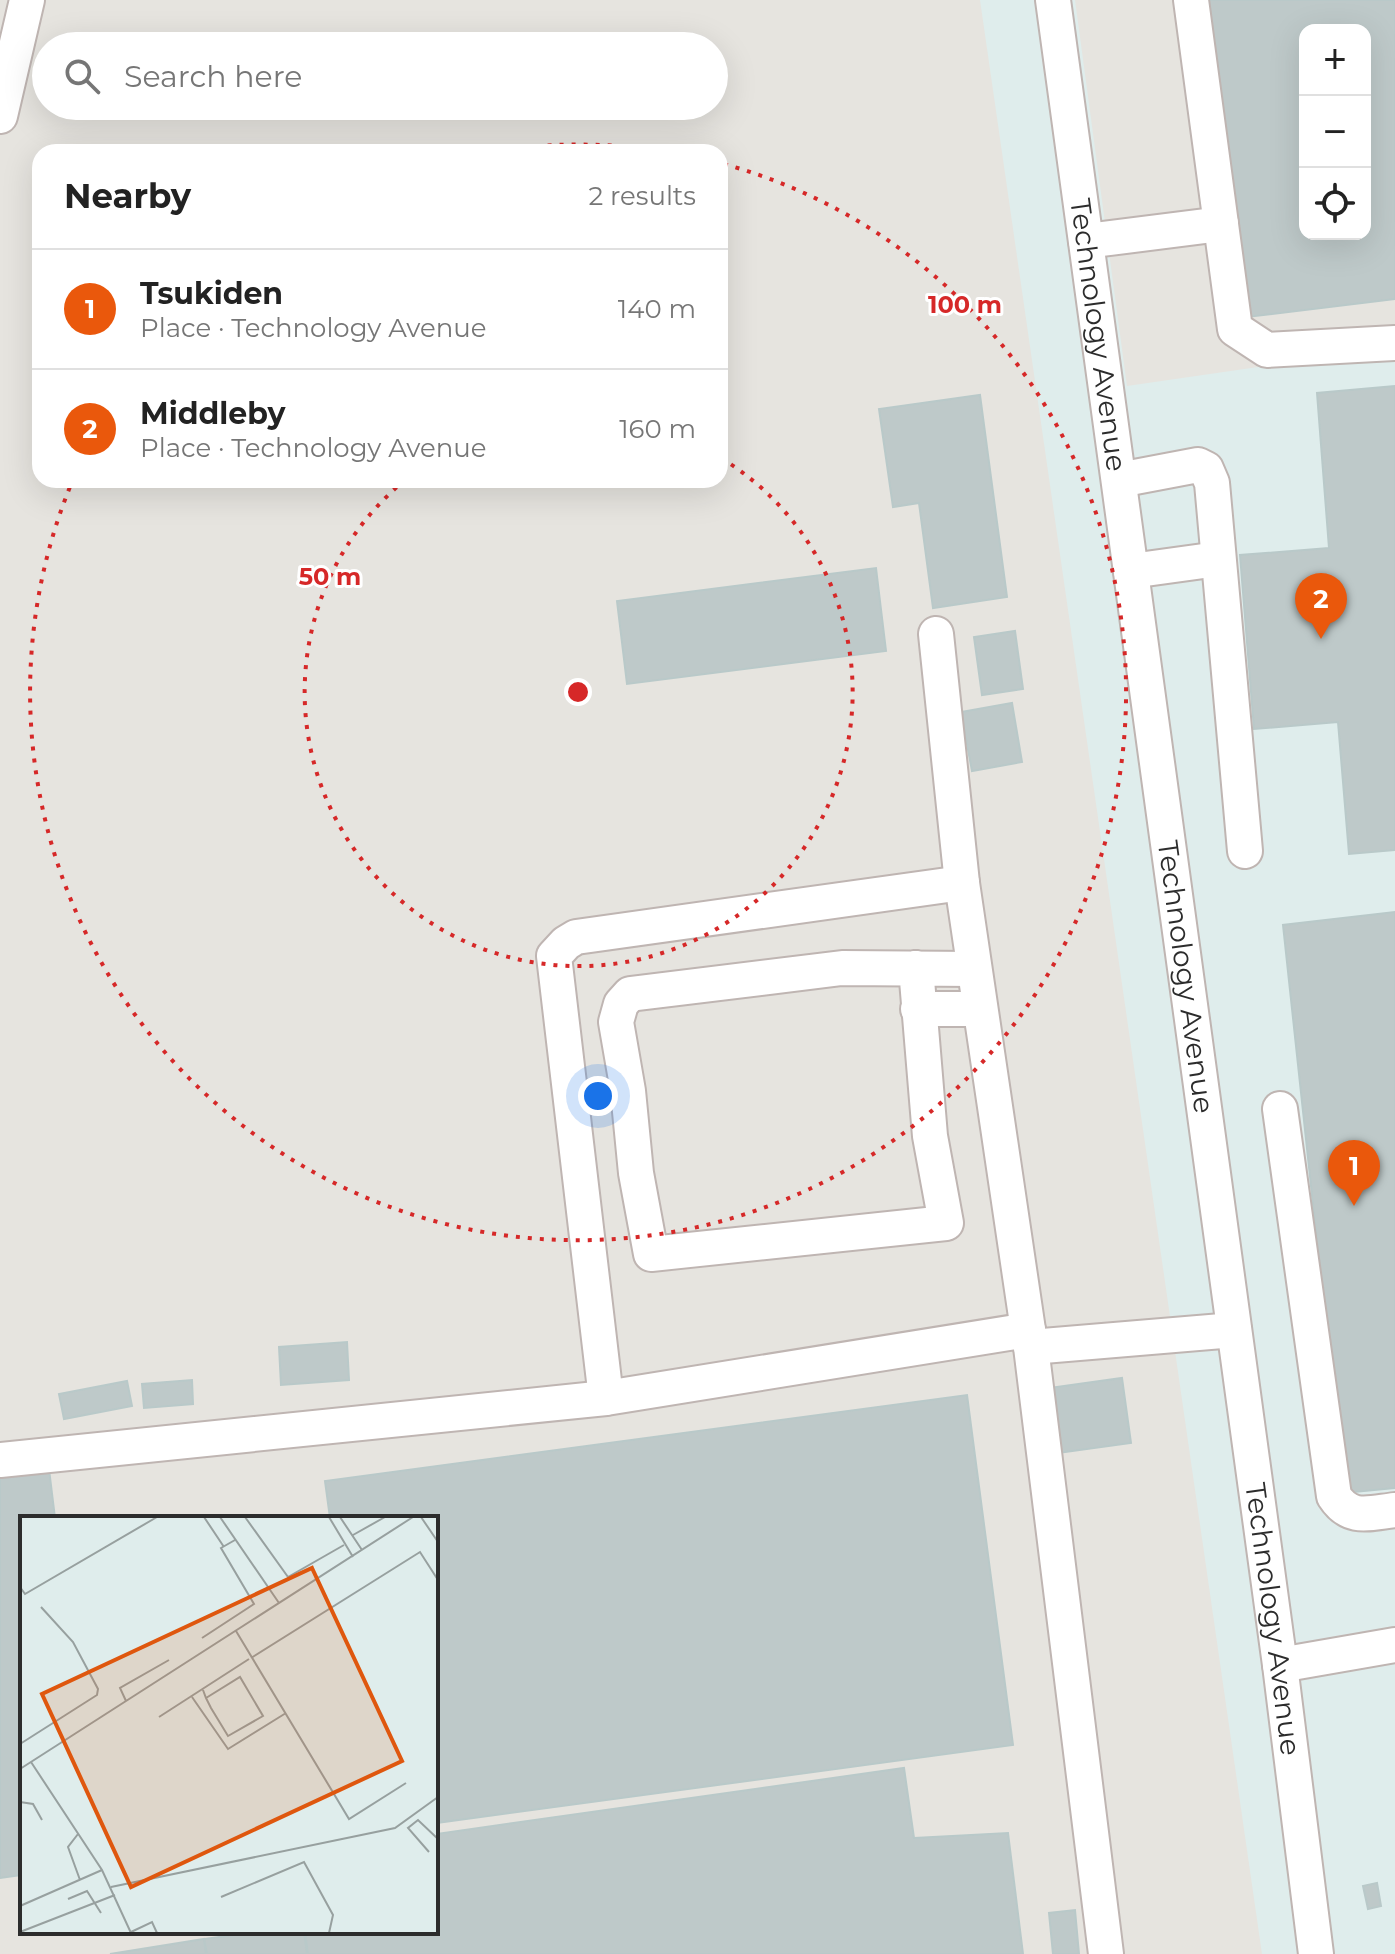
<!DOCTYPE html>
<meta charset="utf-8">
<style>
body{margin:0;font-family:Montserrat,sans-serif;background:#f6f6f6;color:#222}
.controls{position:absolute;right:24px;top:24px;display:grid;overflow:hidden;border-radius:16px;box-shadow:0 8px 32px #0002}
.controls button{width:72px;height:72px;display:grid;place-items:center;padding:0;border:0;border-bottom:2px solid #e0e0e0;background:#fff;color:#222;font:40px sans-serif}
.you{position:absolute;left:598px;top:1096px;width:28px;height:28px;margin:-20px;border:6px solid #fff;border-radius:50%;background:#1a73e8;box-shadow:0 0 0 12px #1a73e833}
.badge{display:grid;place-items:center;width:52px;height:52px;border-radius:50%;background:#ea580c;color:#fff;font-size:26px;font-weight:700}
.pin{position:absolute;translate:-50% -66px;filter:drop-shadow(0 2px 4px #0008)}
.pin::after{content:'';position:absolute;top:42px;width:28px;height:24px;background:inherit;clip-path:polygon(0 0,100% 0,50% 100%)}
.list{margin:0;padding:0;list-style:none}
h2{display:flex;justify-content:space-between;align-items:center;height:104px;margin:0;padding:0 32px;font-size:34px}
h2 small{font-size:26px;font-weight:400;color:#767676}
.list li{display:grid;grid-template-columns:52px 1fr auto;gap:24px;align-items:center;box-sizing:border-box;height:120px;padding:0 32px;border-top:2px solid #e0e0e0}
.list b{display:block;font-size:30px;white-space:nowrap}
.list p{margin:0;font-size:26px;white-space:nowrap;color:#767676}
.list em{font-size:26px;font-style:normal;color:#767676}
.icon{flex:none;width:44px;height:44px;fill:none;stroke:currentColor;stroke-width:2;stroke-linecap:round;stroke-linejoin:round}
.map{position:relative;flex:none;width:1395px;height:1954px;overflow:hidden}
.search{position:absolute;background:#fff;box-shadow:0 8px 32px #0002;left:32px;top:32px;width:696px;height:88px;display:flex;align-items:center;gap:20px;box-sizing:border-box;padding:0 28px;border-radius:44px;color:#767676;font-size:30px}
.panel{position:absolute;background:#fff;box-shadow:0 8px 32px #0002;left:32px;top:144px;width:696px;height:344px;border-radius:24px}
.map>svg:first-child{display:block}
.industrial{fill:#e6e4df;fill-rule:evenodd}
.building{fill:#bec9c9;stroke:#b9c9c9;stroke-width:2;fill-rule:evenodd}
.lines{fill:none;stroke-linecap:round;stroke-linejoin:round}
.minor-casing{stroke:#bfb5b2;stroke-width:38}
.minor{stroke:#fff;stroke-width:34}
.ring{fill:none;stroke:#d62828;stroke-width:4;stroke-dasharray:4 8}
.labels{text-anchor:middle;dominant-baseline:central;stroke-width:6;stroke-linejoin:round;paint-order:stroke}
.street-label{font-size:28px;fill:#2c2c2c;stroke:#fff}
.inset-road{fill:none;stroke:#97a09f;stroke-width:2}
.view{fill:#df570e;fill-opacity:0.15;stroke:#df570e;stroke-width:4}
.inset-edge{fill:none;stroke:#2c2c2c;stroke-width:4}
.centre{fill:#d62828;stroke:#fff;stroke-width:4}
.ring-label{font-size:24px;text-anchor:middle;font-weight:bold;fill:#d62828;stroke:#fff;stroke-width:6;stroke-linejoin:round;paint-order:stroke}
</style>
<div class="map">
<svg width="1395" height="1954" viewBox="0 0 1395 1954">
<rect width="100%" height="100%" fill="#dfedec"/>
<!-- industrial -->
<path class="industrial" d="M0 0H980L1262 1954H0ZM46 46H714V106H46ZM40 152H720V480H40ZM22 1518H436V1932H22Z
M1075 0H1395V347L1127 386ZM1305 30H1365V234H1305Z"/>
<!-- building -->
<path class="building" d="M1209 0H1395V299L1247 317ZM1305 30H1365V234H1305Z
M1395 386V850L1349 854 1338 722 1254 729 1240 555 1329 548 1317 393Z
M980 395 1007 597 933 608 919 503 893 507 879 409Z
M876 568 886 651 627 684 617 601Z
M1015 631 1023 689 982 695 974 637Z
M1012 703 1022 762 972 771 961 712Z
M1395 912V1488L1344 1493 1283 925Z
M347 1342 349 1380 281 1385 279 1347Z
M1122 1378 1131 1443 1057 1453 1049 1388Z
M192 1380 193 1404 144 1408 142 1384Z
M127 1381 132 1406 64 1419 59 1394Z
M967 1395 1013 1745 436 1823V1518H330L325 1481Z
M49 1469 55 1518H22V1875L0 1878V1475Z
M904 1768 914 1838 1008 1833 1023 1954H307L304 1932H436V1834Z
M1377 1883 1381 1906 1368 1909 1363 1886Z
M1075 1910 1079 1954H1053L1049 1913Z
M255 1932H305L308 1954H206L204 1939Z
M204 1939 207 1954H110Z"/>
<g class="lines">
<defs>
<g id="minor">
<path id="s1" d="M1053 0 1280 1665 1316 1954"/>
<path d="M1191 0 1235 329 1267 350 1395 343"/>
<path d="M0 116 27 0"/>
<path d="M1086 241 1221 224"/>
<path d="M1119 480 1198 465 1206 469 1212 483 1245 851"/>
<path d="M1131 571 1218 559"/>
<path d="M936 634 962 883 1028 1330"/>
<path d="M916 968 930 1136 946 1223 651 1254 636 1173 628 1091 616 1022 621 1004 630 994 842 968 974 969"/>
<path d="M918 1009H980"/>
<path d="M1280 1109 1334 1496C1350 1521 1369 1513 1395 1510"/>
<path d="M1031 1347 1106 1954"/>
<path d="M606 1398 554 956 566 943 576 937 962 883"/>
<path d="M0 1460 606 1398 1028 1330 1031 1347 1234 1330"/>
<path d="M1280 1665 1395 1645"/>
</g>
</defs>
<!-- minor casing -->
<use href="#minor" class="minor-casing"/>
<!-- minor -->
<use href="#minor" class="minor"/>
</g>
<!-- distance rings -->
<g class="ring">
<path d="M721 458A274 274 0 1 1 404 481"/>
<path d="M488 152A548 548 0 0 1 668 152M724 164A548 548 0 1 1 72 482"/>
</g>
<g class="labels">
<!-- street labels -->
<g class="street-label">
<text stroke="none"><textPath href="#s1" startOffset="338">Technology Avenue</textPath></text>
<text stroke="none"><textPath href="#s1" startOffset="986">Technology Avenue</textPath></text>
<text stroke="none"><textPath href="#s1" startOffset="1634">Technology Avenue</textPath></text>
</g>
</g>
<!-- overview -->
<g transform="translate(20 1516)">
<rect width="418" height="418" fill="#dfedec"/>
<path class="inset-road" d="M184 1 204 31M200 1 259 87M225 1 268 61 324 29M309 1 333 41M320 1 342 34M401 1 418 26M333 19 365 1M0 71 5 78 137 1M216 115 329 303 386 267M182 122 234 88 201 32 215 24M231 142 400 36 418 64M183 174 186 182 191 192 208 220 243 200 220 161 186 182M172 181 208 233 266 197M106 185 100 172 149 144M139 201 229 143M0 228 77 179 78 173 53 126 21 91M11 246 82 354 111 417M0 253 393 1M0 286 13 288 22 304M58 318 48 331 60 364M409 336 388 312 398 304 418 323M91 371 375 312 418 281M201 381 284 346 313 399 309 417M48 383 67 375 81 397M0 390 82 354M0 416 95 379M111 416 132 406 137 417"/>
<path class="view" d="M292 52 382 245 111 371 22 178Z"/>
<rect width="418" height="418" class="inset-edge"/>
</g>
<circle cx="578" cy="692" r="12" class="centre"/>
<g class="ring-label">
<text x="965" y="313">100 m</text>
<text x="330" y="585">50 m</text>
</g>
</svg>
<div class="controls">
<button>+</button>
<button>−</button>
<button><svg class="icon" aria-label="locate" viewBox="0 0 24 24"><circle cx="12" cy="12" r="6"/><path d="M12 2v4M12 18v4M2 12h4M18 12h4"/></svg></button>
</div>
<div class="you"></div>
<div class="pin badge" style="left:1354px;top:1206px">1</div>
<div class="pin badge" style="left:1321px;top:639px">2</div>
<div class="search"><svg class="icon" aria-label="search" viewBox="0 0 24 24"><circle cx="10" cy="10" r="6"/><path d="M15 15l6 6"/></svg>Search here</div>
<section class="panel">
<h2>Nearby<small>2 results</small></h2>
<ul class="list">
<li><span class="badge">1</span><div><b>Tsukiden</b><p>Place · Technology Avenue</p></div><em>140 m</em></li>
<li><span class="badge">2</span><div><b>Middleby</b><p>Place · Technology Avenue</p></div><em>160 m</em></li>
</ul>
</section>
</div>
